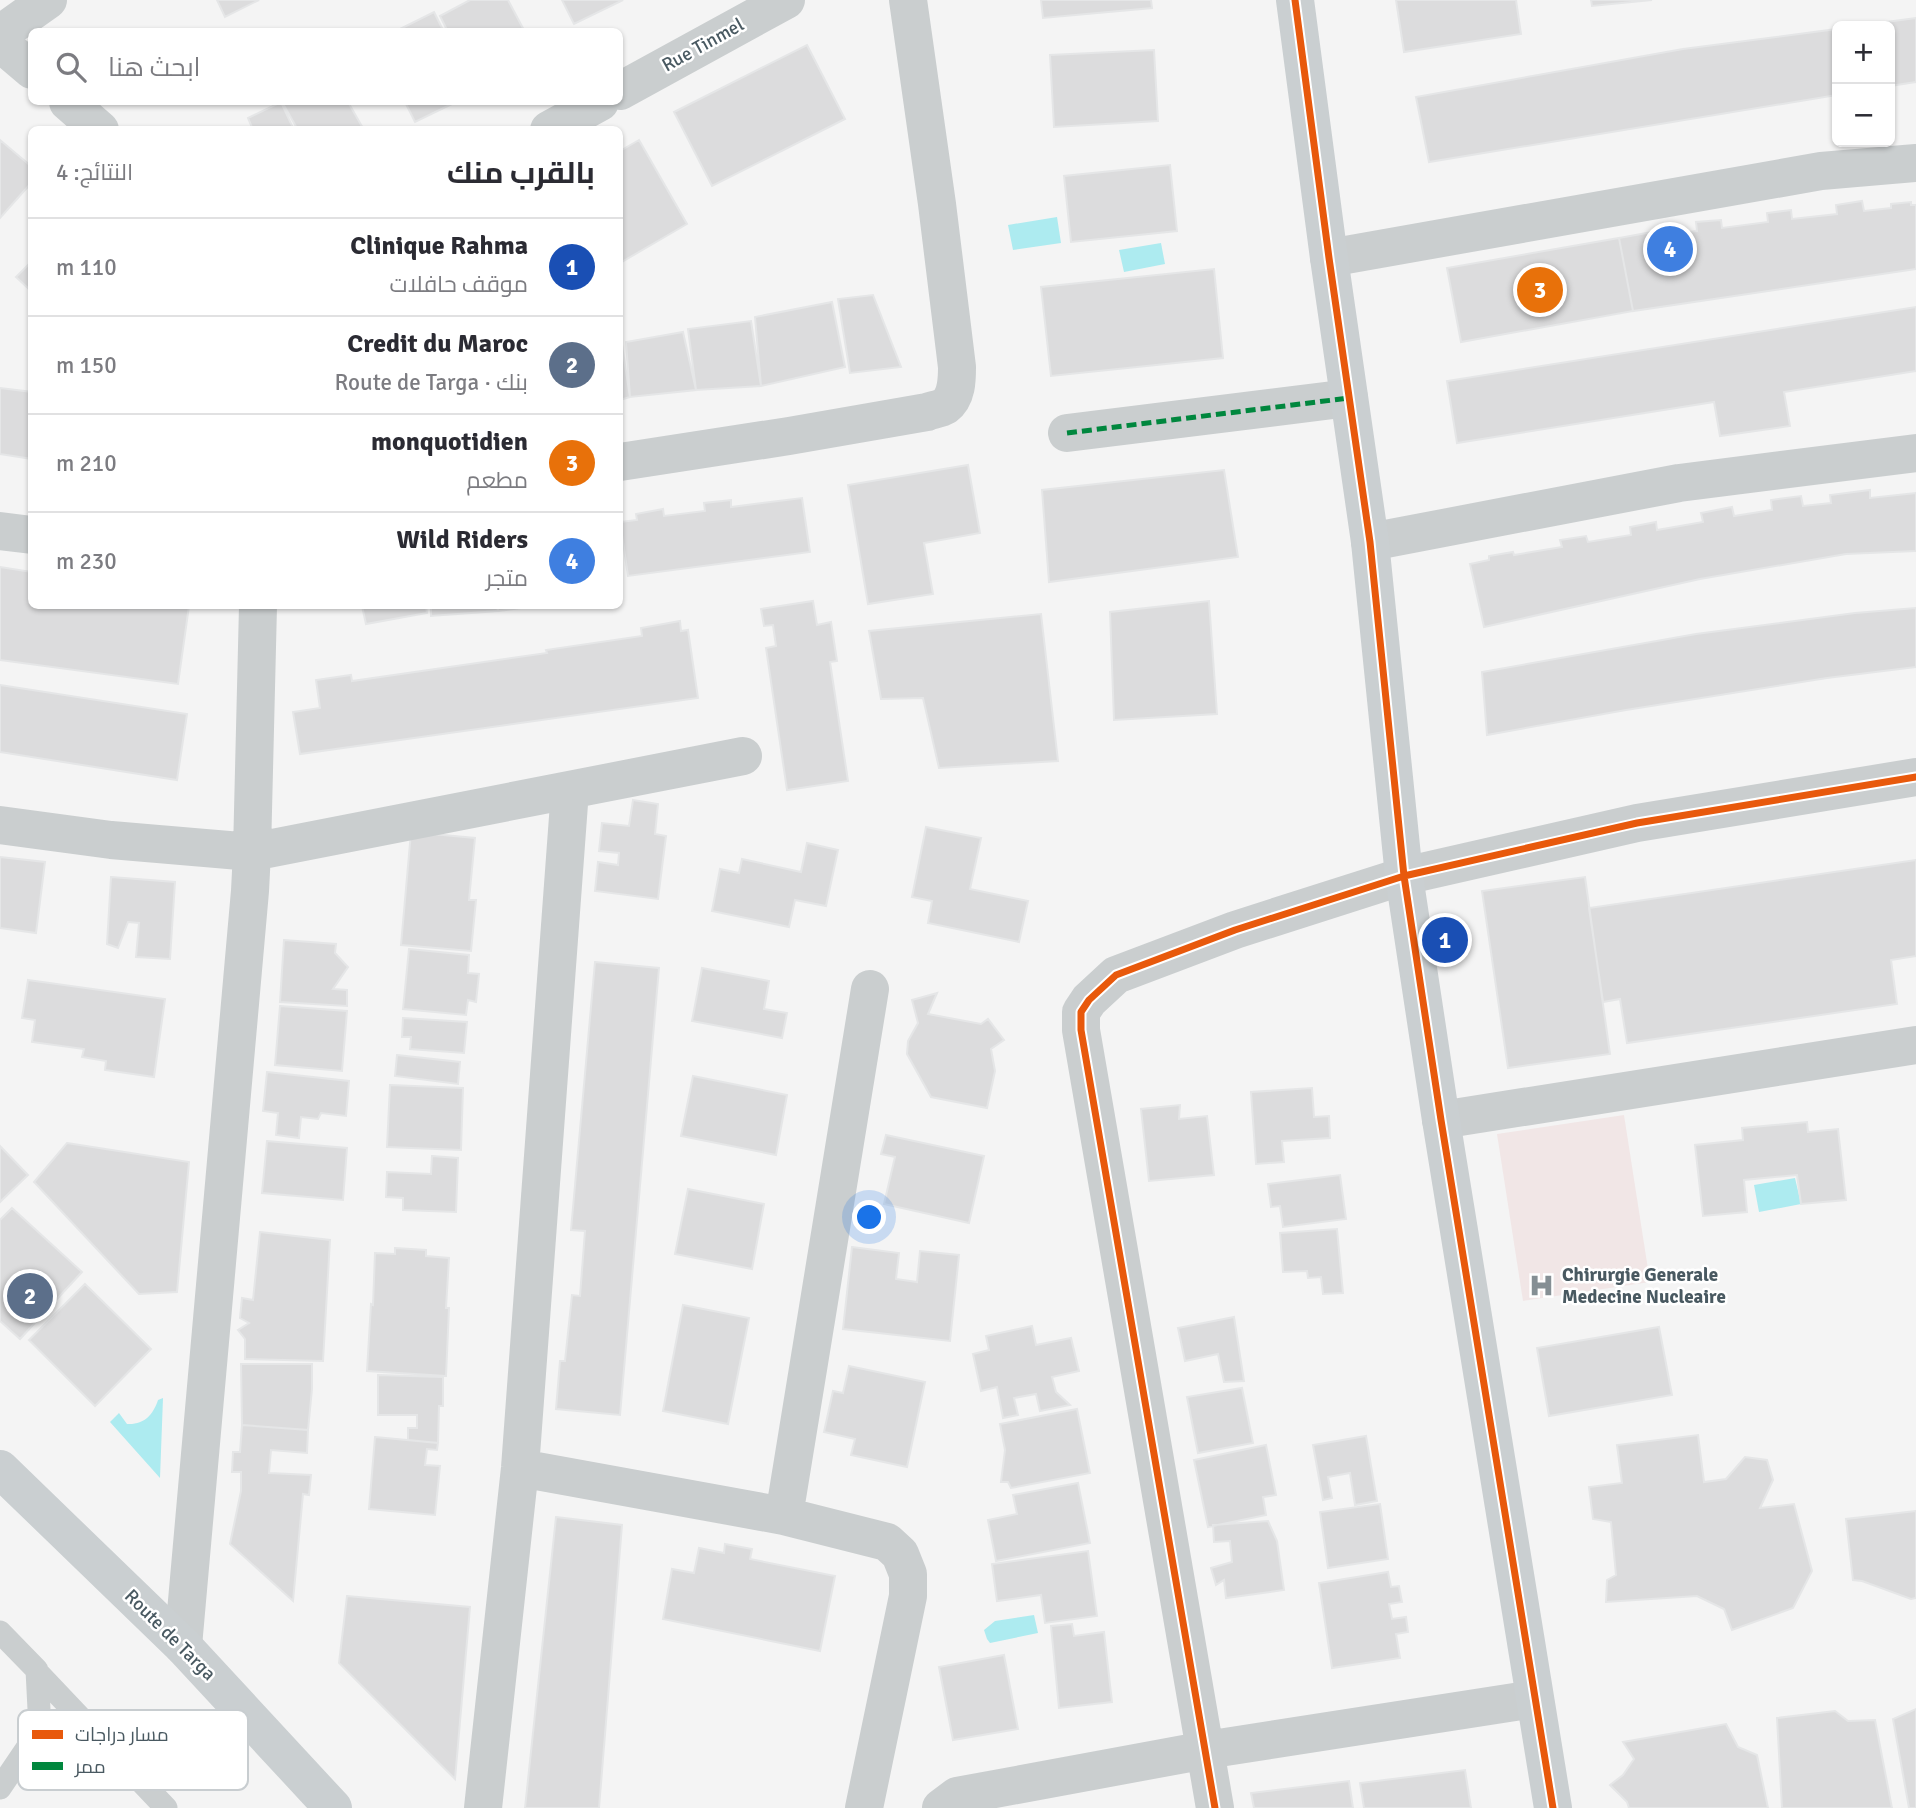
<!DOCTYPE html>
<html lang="ar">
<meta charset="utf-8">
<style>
body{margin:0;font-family:Signika,Cairo,sans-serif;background:#f2f2f3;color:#2b2b33;direction:rtl}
.controls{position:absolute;right:21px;top:21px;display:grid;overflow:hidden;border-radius:10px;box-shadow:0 2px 5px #0004}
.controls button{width:63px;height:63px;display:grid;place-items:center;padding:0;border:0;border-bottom:2px solid #e1e1e2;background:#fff;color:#2b2b33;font:35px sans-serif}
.you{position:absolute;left:870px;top:1218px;width:24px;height:24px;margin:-18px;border:5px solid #fff;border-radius:50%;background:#1a73e8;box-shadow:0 0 0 10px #1a73e833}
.badge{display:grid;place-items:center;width:46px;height:46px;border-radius:50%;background:#858f94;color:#fff;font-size:23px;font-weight:700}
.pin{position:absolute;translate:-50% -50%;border:4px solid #fff;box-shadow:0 2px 7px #0006}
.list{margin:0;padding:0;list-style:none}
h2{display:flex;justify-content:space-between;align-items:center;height:91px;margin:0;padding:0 28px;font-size:30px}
h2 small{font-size:23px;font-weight:400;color:#7c7c81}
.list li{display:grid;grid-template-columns:46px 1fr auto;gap:21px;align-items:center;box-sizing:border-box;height:98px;padding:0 28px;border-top:2px solid #e1e1e2}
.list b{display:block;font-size:26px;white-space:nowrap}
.list p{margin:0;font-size:23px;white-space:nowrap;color:#7c7c81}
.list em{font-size:23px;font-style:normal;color:#7c7c81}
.icon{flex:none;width:38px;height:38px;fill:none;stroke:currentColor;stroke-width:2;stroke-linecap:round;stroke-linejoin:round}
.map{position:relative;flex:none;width:1916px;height:1808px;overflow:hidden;direction:ltr}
.search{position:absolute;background:#fff;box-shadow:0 2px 5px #0004;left:28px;top:28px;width:595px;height:77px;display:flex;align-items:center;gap:18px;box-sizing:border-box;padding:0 24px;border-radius:10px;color:#7c7c81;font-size:26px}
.panel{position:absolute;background:#fff;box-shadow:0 2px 5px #0004;left:28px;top:126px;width:595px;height:483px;border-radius:10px;direction:rtl}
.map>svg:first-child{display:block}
.medical{fill:#f1e6e6}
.water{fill:#adebf0}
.building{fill:#dcdcdd;stroke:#e5e6e7;stroke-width:2}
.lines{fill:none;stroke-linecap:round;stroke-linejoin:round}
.lane{stroke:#cacecf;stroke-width:23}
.street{stroke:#cacecf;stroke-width:38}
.secondary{stroke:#cacfd1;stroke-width:38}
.quiet{stroke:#00873e;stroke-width:5;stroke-dasharray:10 5;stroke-linecap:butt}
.cycleway-casing{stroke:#fff;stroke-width:11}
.cycleway{stroke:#e8590c;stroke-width:7}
.labels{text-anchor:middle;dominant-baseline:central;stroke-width:5;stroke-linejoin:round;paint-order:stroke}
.street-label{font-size:19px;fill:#495961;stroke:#fff}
.poi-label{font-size:19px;font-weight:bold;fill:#495961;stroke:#fff;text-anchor:start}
.key{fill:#fff;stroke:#c8cdd0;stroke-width:2}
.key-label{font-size:19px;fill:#495961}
</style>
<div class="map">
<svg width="1916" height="1808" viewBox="0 0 1916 1808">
<rect width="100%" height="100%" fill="#f4f4f4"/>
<!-- medical -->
<path class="medical" d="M1624 1115 1650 1282 1523 1301 1497 1134Z"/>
<!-- water -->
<path class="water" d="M1057 217 1061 243 1013 250 1008 225Z
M1161 243 1165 264 1124 272 1119 250Z
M1795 1178 1801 1204 1759 1212 1754 1185Z
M163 1398 160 1478 110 1422 119 1413 127 1424C144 1425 153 1415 158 1400Z
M1034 1615 1038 1633 990 1643 987 1639 984 1630 995 1621Z"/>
<!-- building -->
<path class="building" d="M217 0H259L225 17Z
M470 0H508L525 32H448L440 16Z
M562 0H623L574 24Z
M1041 0H1151L1152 8 1043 18Z
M1396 0H1516L1521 34 1404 52Z
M1591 0H1652L1592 6Z
M434 12 444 32H394Z
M1916 18V82L1890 86V26H1856Z
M1837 29V95L1429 162 1416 97 1683 49Z
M807 45 845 119 712 186 674 112Z
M1154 50 1158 121 1054 127 1050 55Z
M281 102 294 130H253L248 118Z
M282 102H348L364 130H298Z
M405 102H456L415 122Z
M0 140 32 167V182L0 218Z
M639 140 687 224 620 263V151Z
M1170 165 1177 231 1071 242 1064 176Z
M1862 201 1864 211 1891 208V204L1911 202V205H1916V269L1633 311 1619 238 1652 232V236L1697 231 1696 222 1721 220 1722 228 1768 222 1767 213 1791 210 1792 219 1837 214 1836 205Z
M1619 238 1633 311 1461 342 1447 268Z
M32 261V292L16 277Z
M1214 269 1223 358 1051 376 1041 287Z
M873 295 901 367 850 373 838 299Z
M832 302 845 367 761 386 755 317Z
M1916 307V371L1784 392 1790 426 1720 436 1714 402 1457 443 1447 381Z
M751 321 761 386 696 390 688 329Z
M683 332 696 390 630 397 626 342Z
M620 345H622L630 397 620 400Z
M0 388 32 392V459L0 454Z
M968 465 980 533 924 543 933 594 868 604 848 485Z
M1224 470 1238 557 1049 582 1042 490Z
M1870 490V498L1916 493V551L1846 554 1700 579 1484 627 1470 564 1489 560V556L1513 552 1514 555 1562 547 1560 540 1586 536 1588 542 1631 535 1630 527 1656 522 1657 530 1703 522 1701 513 1732 507 1734 516 1772 510 1771 500 1801 496 1803 506 1831 503 1830 495Z
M802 498 810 552 628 576 620 522 637 520 636 514 663 509 664 516 705 511 704 503 731 500V507Z
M0 567 32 572V606H189L178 684 0 660Z
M813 601 817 625 831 622 837 661 830 662 848 781 787 790 766 648 776 646 773 625 764 626 761 609Z
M1209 601 1217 714 1114 720 1110 612Z
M362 606H426L427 613 366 624Z
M431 606H497L498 611 431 616Z
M498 606H536L498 611Z
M1916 608V667L1827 678 1626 710 1487 735 1482 672 1696 634 1855 613Z
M1041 614 1058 761 939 768 923 698 881 699 869 631Z
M680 621 681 631 688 630 698 698 300 754 293 712 320 708 316 680 351 675 352 681 547 653 546 650 642 636 641 628Z
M0 685 187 714 177 780 0 752Z
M633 800 658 804 655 834 666 836 658 899 595 891 598 862 618 865 619 853 599 851 602 823 629 826Z
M926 827 981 838 970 889 1028 901 1019 942 928 923 932 901 912 897Z
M411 832 475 838 469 900H476L471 951 401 945Z
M807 843 838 850 826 906 795 900 789 927 712 911 720 869 739 873 742 859 801 872Z
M0 857 45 862 36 933 0 928Z
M1916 860V956L1891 960 1897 1004 1627 1043 1620 999 1603 1002 1589 908Z
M111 877 175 882 170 959 136 957 139 923 128 922 118 948 107 944Z
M1585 877 1610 1054 1508 1068 1482 891Z
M284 940 336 944 335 953 348 967 333 989 347 990V1006L280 1002Z
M409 949 469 955 468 973 479 974 476 1002 468 1000 466 1015 403 1009Z
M595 962 659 968 620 1415 556 1409 560 1361H565L572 1295 580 1296 585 1231 571 1230Z
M702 968 769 981 764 1009 787 1013 782 1038 692 1021Z
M28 980 165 999 154 1077 105 1070 106 1061 82 1057 84 1049 32 1042 35 1020 22 1018Z
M937 993 928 1014 981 1024 988 1019 1004 1040 991 1049 995 1071 987 1108 931 1097 907 1054 908 1041 918 1023 912 1000Z
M280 1006 347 1011 342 1071 275 1065Z
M403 1018 467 1022 464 1053 410 1049 411 1037H402Z
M397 1055 460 1062 458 1084 395 1076Z
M267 1072 349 1081 346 1116 321 1113 318 1119 301 1117 299 1138 276 1135 278 1113 263 1111Z
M693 1076 787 1095 776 1155 681 1136Z
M390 1085 463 1088 461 1150 387 1147Z
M1312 1088 1314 1117 1329 1116 1330 1138 1282 1141 1284 1162 1256 1164 1251 1092Z
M1180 1105 1179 1119 1207 1116 1214 1175 1149 1181 1141 1109Z
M1807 1122 1808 1132 1838 1129 1846 1200 1801 1204 1797 1175 1744 1180 1747 1212 1703 1216 1695 1145 1743 1140 1742 1128Z
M886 1135 984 1156 969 1223 884 1204 895 1157 881 1154Z
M267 1141 347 1148 343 1200 262 1193Z
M67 1143 189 1162 177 1292 139 1294 34 1182Z
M0 1146 28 1175 0 1202Z
M432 1156 458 1158 456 1212 403 1210V1198L386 1197 387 1172 431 1174Z
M1340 1175 1346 1219 1283 1227 1280 1206 1271 1207 1268 1184Z
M688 1189 764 1204 752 1269 675 1254Z
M12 1208 82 1272 20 1339 0 1321V1220Z
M1337 1229 1343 1293 1323 1294 1321 1277 1308 1278 1307 1271 1283 1272 1280 1233Z
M260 1232 330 1240 323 1361 245 1359V1339L238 1330 249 1323 240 1318 242 1298 253 1300Z
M852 1247 899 1253 896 1279 917 1282 920 1251 959 1255 950 1341 843 1329Z
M395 1248 426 1250V1256L449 1258 446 1308H449L446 1376 367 1371 371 1304 373 1305 375 1253 395 1254Z
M85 1284 151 1349 95 1406 29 1340Z
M683 1305 749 1318 728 1424 663 1411Z
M1234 1317 1244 1381 1224 1382 1218 1354 1185 1361 1178 1328Z
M1032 1326 1036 1345 1071 1338 1079 1371 1052 1377 1056 1392 1070 1405 1040 1411 1036 1394 1014 1398 1018 1415 1003 1418 997 1387 981 1391 973 1354 989 1350 986 1336Z
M1659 1327 1672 1395 1549 1416 1537 1348Z
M241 1364H312V1389L308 1430 242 1425Z
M849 1366 925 1382 907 1467 851 1455 855 1439 824 1432 833 1391 843 1393Z
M378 1375 443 1377V1406H439L438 1443 408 1440V1428H417V1415H378Z
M1242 1388 1253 1443 1198 1453 1187 1397Z
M1077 1409 1090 1473 1011 1488 1008 1482H1001L1005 1450 1000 1424Z
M242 1425 308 1430 307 1453 271 1450 269 1473 311 1475 309 1495 303 1494 293 1601 230 1544 241 1491V1472H232L233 1452H240Z
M1698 1435 1704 1482 1726 1479 1745 1457 1767 1460 1773 1480 1760 1508 1794 1504 1812 1571 1793 1608 1732 1630 1724 1609 1697 1596 1606 1602 1607 1580 1616 1575 1611 1522 1593 1519 1589 1487 1622 1483 1617 1445Z
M1366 1436 1377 1501 1355 1505 1350 1473 1328 1477 1332 1498 1323 1500 1313 1445Z
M375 1437 438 1443 437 1450 427 1449 425 1465 440 1466 435 1515 369 1509Z
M1266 1445 1276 1495 1263 1497 1266 1515 1208 1527 1194 1460Z
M1078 1483 1090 1543 996 1561 988 1520 1017 1514 1013 1495Z
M1380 1504 1388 1559 1328 1568 1320 1512Z
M1916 1511V1598L1911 1599 1862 1581 1853 1580 1846 1519Z
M556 1517 622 1525 599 1808H525Z
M1268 1521 1277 1541 1284 1590 1226 1598 1224 1580 1216 1585 1211 1568 1232 1562 1230 1541 1214 1542 1213 1525Z
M725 1544 752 1549 750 1559 835 1576 820 1651 663 1619 672 1569 694 1573 699 1548 724 1553Z
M1088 1551 1097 1616 1045 1623 1041 1595 997 1601 992 1564Z
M1388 1572 1391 1587 1399 1586 1402 1602 1389 1604 1392 1619 1406 1617 1408 1632 1396 1634 1400 1658 1332 1668 1319 1583Z
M347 1596 470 1607 455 1779 339 1663Z
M1072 1624 1074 1636 1104 1632 1112 1702 1059 1708 1051 1626Z
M1004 1655 1018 1729 953 1740 939 1667Z
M1916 1709V1808H1909L1893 1719Z
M1835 1711 1848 1721 1875 1720 1892 1808H1782L1777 1718Z
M1726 1724 1738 1747 1757 1755 1768 1808H1629L1627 1802 1610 1785 1623 1775 1634 1759 1623 1742Z
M1465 1770 1471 1808H1364L1360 1783Z
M1349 1781 1353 1808H1254L1251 1793Z"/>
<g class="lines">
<!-- lane -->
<path class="lane" d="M0 1632 37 1670 40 1729 0 1788
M37 1672 166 1808"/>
<!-- street -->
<path class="street" d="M0 34 48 0
M0 43 32 70
M620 91 786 0
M68 102 100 130
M549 130 600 102
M1329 258 1821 171 1916 163
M1067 433 1349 398
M620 462 789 436 927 412C932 410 940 409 945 406 957 397 957 380 957 367L937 204 908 0
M0 531 32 535
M1370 542 1679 483 1916 453
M0 825 111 840 252 852 743 756
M1441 1120 1916 1045
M520 1468 784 1516 887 1542 900 1554 908 1574V1596L864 1808
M784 1516 870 989
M183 1646 250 891 252 852 258 606
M483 1808 520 1468 570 790
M941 1808 957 1796 1206 1750 1534 1699
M1215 1808 1081 1030V1012L1089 1000 1116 975 1235 930 1404 876 1637 823 1916 777"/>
<!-- secondary -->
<path class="secondary" d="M1295 0 1329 258 1370 542 1404 876 1441 1120 1553 1808
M0 1469 183 1646 333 1808"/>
<!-- quiet -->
<path class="quiet" d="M1067 433 1349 398"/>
<defs>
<path id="cycleway" d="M1295 0 1329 258 1370 542 1404 876 1441 1120 1553 1808
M1215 1808 1081 1030V1012L1089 1000 1116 975 1235 930 1404 876 1637 823 1916 777"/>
</defs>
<!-- cycleway casing -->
<use href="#cycleway" class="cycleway-casing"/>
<!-- cycleway -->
<use href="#cycleway" class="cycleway"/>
</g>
<!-- icons -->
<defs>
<symbol id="hospital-bare" viewBox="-9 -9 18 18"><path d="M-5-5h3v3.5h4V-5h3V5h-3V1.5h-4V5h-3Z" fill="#858f94" stroke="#fff" stroke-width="2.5" paint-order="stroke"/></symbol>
</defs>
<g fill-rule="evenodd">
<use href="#hospital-bare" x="1524" y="1268" width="35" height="35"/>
</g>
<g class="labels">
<!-- street labels -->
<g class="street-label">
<text transform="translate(703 45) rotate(-29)">Rue Tinmel</text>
<text transform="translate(170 1635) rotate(45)">Route de Targa</text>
</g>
<!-- poi labels -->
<g class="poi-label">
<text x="1562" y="1275">Chirurgie Generale<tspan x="1562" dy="22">Medecine Nucleaire</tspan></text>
</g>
</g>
<!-- legend -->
<rect x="18" y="1710" width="230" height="80" rx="10" class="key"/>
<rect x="32" y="1730" width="31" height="9" fill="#e8590c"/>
<rect x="32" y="1762" width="31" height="8" fill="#00873e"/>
<g class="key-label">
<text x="75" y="1741">مسار دراجات</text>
<text x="75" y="1773">ممر</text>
</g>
</svg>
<div class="controls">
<button>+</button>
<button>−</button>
</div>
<div class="you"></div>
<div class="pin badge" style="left:1445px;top:940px;background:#1a4fb4">1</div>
<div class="pin badge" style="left:30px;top:1296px;background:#5c6f8a">2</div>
<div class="pin badge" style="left:1540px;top:290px;background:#e8710a">3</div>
<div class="pin badge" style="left:1670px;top:249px;background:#3f7fe0">4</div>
<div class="search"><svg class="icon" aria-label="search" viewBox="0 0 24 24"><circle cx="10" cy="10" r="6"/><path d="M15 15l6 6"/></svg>ابحث هنا</div>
<section class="panel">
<h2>بالقرب منك<small>النتائج: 4</small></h2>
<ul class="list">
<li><span class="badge" style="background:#1a4fb4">1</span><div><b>Clinique Rahma</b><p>موقف حافلات</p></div><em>110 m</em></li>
<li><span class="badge" style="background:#5c6f8a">2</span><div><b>Credit du Maroc</b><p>بنك · Route de Targa</p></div><em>150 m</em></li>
<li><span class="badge" style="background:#e8710a">3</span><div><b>monquotidien</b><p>مطعم</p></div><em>210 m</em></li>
<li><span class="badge" style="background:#3f7fe0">4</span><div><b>Wild Riders</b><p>متجر</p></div><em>230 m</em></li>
</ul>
</section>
</div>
